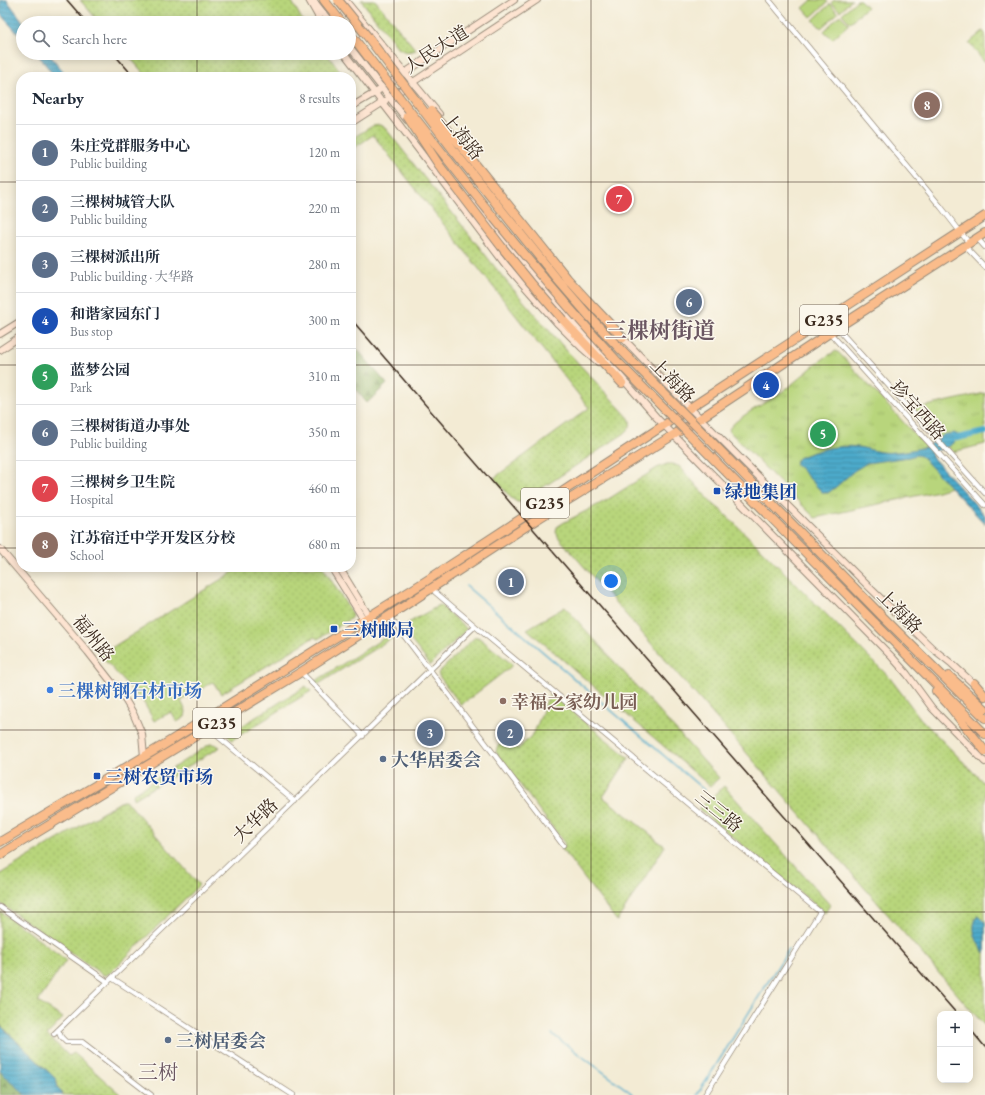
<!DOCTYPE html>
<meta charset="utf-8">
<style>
body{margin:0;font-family:"EB Garamond","Noto Serif SC",serif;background:#f6f6f7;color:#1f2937}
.controls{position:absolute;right:12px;bottom:12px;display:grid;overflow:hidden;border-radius:8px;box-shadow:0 2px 10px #0003}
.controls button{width:36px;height:36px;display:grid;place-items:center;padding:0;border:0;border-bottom:1px solid #e0e1e3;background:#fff;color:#1f2937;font:20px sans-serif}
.you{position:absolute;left:611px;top:581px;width:14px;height:14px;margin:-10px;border:3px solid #fff;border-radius:50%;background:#1a73e8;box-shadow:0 0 0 6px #1a73e833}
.badge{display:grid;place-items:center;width:26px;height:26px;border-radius:50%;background:#b5179e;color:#fff;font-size:13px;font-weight:700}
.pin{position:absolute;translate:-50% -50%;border:2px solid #fff;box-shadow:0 1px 4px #0006}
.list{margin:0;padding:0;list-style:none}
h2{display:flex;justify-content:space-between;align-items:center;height:52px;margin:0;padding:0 16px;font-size:17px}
h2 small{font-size:13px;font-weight:400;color:#747a83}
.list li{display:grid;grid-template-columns:26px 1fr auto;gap:12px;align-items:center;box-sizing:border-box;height:56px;padding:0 16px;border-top:1px solid #e0e1e3}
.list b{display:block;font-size:15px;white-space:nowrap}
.list p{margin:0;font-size:13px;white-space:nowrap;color:#747a83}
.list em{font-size:13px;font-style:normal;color:#747a83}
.icon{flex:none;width:22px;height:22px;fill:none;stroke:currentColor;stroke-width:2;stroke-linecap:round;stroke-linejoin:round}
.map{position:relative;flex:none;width:985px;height:1095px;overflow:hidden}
.search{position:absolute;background:#fff;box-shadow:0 2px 10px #0003;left:16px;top:16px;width:340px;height:44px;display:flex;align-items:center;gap:10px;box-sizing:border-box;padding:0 14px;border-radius:22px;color:#747a83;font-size:15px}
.panel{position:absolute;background:#fff;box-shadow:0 2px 10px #0003;left:16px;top:72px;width:340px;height:500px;border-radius:16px}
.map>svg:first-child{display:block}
.grass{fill:url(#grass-dots);stroke:#7a804c}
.forest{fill:url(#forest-firs);stroke:#667044}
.park{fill:url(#park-tufts);stroke:#7a804c}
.pitch{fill:#b8d57b;stroke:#7a804c}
.water{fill:url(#water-rules);stroke:#446a74}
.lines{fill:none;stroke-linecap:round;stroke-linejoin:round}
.stream{stroke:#4daacb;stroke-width:1.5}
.canal{stroke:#4daacb;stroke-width:6}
.street-casing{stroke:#978a79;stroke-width:6}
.secondary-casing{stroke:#978a79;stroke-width:8}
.highway-casing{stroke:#978a79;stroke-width:10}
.street{stroke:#fff;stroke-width:4.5}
.secondary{stroke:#fde4d1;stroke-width:6}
.highway{stroke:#fabc8b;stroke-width:8}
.rail{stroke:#3b2a1e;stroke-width:1.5}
.highway-bridge-casing{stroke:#978a79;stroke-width:10;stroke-linecap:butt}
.highway-bridge{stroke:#fabc8b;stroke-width:8}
.grid{fill:none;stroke:#3b2a1e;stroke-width:1;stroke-opacity:0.55}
.transit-dot{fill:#1a4fb4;stroke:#fbf7ec;stroke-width:1.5}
.shop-dot{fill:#3f7fe0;stroke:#fbf7ec;stroke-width:1.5}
.education-dot{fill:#8d6e63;stroke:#fbf7ec;stroke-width:1.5}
.service-dot{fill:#5c6f8a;stroke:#fbf7ec;stroke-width:1.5}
.labels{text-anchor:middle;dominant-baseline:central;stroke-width:3;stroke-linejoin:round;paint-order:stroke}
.shield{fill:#fbf7ec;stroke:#75685c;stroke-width:1}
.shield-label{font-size:17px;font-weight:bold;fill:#3b2a1e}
.street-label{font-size:18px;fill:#3b2a1e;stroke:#fbf7ec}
.transit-label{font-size:18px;font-weight:bold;fill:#164399;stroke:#fbf7ec;text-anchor:start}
.shop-label{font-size:18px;font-weight:bold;fill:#366cbe;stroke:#fbf7ec;text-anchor:start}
.education-label{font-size:18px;font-weight:bold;fill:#785e54;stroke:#fbf7ec;text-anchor:start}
.service-label{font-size:18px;font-weight:bold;fill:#4e5e75;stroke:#fbf7ec;text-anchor:start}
.quarter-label{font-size:20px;fill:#6a5661;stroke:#fbf7ec}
.district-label{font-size:22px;font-weight:bold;fill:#6a5661;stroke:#fbf7ec}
</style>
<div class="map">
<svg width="985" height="1095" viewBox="0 0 985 1095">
<defs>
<pattern id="grass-dots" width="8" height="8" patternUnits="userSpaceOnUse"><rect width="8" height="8" fill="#b8d57b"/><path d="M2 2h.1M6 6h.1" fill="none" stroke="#9fb76a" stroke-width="1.8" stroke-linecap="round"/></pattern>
<pattern id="forest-firs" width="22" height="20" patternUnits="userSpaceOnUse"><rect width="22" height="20" fill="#92b66b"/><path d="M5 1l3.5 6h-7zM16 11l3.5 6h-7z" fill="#789457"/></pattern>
<pattern id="park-tufts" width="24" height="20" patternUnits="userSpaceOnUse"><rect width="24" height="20" fill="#b8d57b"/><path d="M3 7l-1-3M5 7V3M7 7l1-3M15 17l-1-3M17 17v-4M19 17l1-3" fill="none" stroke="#9fb76a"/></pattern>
<pattern id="water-rules" width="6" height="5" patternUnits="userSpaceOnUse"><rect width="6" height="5" fill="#4daacb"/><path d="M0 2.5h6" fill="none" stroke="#418ba4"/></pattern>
</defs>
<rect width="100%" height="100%" fill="#fbf7ec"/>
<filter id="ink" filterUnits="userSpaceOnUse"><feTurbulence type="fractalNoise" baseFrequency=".025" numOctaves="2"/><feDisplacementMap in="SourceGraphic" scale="8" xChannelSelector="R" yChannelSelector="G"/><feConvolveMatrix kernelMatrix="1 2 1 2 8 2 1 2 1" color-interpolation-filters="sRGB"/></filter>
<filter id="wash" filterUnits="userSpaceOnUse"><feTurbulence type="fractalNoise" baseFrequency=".012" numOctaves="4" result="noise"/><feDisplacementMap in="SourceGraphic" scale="16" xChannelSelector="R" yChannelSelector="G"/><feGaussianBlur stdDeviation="0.9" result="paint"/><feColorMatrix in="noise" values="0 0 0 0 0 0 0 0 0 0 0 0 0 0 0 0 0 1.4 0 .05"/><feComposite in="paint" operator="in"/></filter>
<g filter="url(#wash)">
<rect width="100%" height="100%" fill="#f3ebd4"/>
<!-- grass -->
<path class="grass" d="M80 0H291L304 23H100Z
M361 0H375L416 50C408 52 406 53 398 48Z
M983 31 985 34V63L969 43Z
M126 53H326L345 77H147Z
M374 125H380L386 129 506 281 567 351 629 418C632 425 630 428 625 433L521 502H517L511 498 494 478 589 408 373 135 351 150V139Z
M667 464H673L680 467 711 502 723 512 771 559 890 678 920 718 985 784V1026L559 538 556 532 557 527 563 523 607 500 657 468Z
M241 567H323L351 612 352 616 350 619 318 639 314 637 221 694 213 682 181 701 186 711 185 717 177 722 171 712 154 721 148 710 144 703 100 655Z
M440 605 467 629 430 665 403 630 408 623 438 606Z
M565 607 719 778 710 786 527 629Z
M392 633 395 636 317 685 314 682Z
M475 637H478L513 665 461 705 439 676 438 673Z
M306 686 311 691 232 740 227 735Z
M549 696H553L629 758 603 797 655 838V839L665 846 617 921 561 848 565 844 496 753 497 747 506 740 508 739 518 749 534 733 547 700Z
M210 744H214L220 747 134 799 133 796 134 793Z
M724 786 830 905 825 913 699 809Z
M122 801H125L130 805 199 885 110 973 106 975H103L0 903V874Z
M0 911 66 960 38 1002 63 1018 47 1035 69 1056 74 1053 121 1095H63L58 1088 56 1079 0 1025Z"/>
<!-- forest -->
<path class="forest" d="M351 342 387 384 367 403 351 384Z
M0 1071 25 1095H0Z"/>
<!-- park -->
<path class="park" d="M836 351 839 353 931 452 932 457 957 485 938 491 815 518 730 432 729 429C738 416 768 402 782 392 800 379 815 362 836 351Z
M985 393V444L953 452 913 409Z"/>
<!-- pitch -->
<path class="pitch" d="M812 0H826L828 2 811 17 803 8Z
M834 0H852L840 11 831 3Z
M857 0H860L867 7 850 23 842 14Z
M830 4 838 13 821 28 813 20Z
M840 15 849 24 832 39 824 31Z"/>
<!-- water -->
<path class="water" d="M0 0H7L24 23H23V39L0 14Z
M36 53H48L68 77H54L49 69Z
M954 433 958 435C951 449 945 448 931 452L932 457 985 515V524L921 456 916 455 909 457 867 463 854 471 836 487 828 493H823L820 490 795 463 798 458C816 450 838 444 858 447 871 449 881 454 894 452 902 452 918 449 925 447 929 445 937 441 941 437 941 437 942 436 943 435 944 434 952 434 954 433Z
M978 915 985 922V953C976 942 969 928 978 915Z
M0 1025 56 1079 58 1088 63 1095H25L0 1071Z"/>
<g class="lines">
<!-- stream -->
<path class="stream" d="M466 586 704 790
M552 1034 634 1095
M697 1095C728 1047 758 997 789 949"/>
<!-- canal -->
<path class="canal" d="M957 438 985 432"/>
</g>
</g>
<g filter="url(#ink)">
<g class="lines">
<defs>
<path id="street" d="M769 0 941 207 969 243
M977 238 985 247
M965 246 985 267
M837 328 985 493
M830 333 985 505
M435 592 475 626 693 808 820 912 705 1095
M389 616 563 845
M301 672 363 736
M208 728 295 801
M0 907 108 982
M112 978 293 1095
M58 1030 61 1037 66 1042H82L151 1095
M54 1034 475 626"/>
<path id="secondary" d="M309 0 322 23
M313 0 331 23
M345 0 439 114
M349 46 407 120
M344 53 425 158 505 264 558 324 581 347 598 362
M385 86 514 0
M392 96 537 0
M351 107 378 91
M351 123 385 101
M470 200 517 258 657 418 892 657 907 674 932 708 985 762
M0 334 21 321
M621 336 690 408 869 587 932 648 952 664 976 686
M0 350 21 336
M0 549 88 652 124 698 133 713 142 734 144 757
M331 567 364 620
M339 567 369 616"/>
<path id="highway" d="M324 0 342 23
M587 300 623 338
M563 320 622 383
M881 615 985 718
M874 622 985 734
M949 676 985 709
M974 683 985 696
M936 691 947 703 985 751
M0 842 162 746 426 581 690 408 985 216
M0 855 301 672 389 616 539 518 701 418 837 328 985 233"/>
</defs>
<!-- street casing -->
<use href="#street" class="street-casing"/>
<!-- secondary casing -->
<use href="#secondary" class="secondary-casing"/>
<!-- highway casing -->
<use href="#highway" class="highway-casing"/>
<!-- street -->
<use href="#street" class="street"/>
<!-- secondary -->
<use href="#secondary" class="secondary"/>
<!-- highway -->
<use href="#highway" class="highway"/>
<!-- rail -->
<path class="rail" d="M67 0 87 23
M113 53 134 77
M351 319 560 560 957 1014
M970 1029 985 1047"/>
<defs>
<path id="highway-bridge" d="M338 0 367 36 454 151 557 279 589 316 621 350 708 438 881 615
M349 32C435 144 520 256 616 360L874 622
M431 111 460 145 567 278 587 300
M407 116 439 165 501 246 531 283 563 320"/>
</defs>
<!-- highway-bridge casing -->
<use href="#highway-bridge" class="highway-bridge-casing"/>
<!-- highway-bridge -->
<use href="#highway-bridge" class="highway-bridge"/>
</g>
</g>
<!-- grid -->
<path class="grid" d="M197 0V23M394 0V1095M591 0V1095M788 0V1095M197 53V77M0 182H21M351 182H985M0 365H21M351 365H985M0 548H21M351 548H985M197 567V1095M0 730H985M0 912H985"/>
<!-- markers -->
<g class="transit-dot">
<rect x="713" y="487" width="8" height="8" rx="2"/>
<rect x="330" y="625" width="8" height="8" rx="2"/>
<rect x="93" y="772" width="8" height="8" rx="2"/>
</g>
<circle class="shop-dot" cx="50" cy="690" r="4"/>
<circle class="education-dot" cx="503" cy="701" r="4"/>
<g class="service-dot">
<circle cx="383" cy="759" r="4"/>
<circle cx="168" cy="1040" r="4"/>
</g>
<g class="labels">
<!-- shield labels -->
<g class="shield">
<rect x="800" y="305" width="48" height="30" rx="3"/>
<rect x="521" y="488" width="48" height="30" rx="3"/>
<rect x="193" y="708" width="48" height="30" rx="3"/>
</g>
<g class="shield-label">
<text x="824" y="320">G235</text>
<text x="545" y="503">G235</text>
<text x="217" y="723">G235</text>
</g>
<!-- street labels -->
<g class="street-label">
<text transform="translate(436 49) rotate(-33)">人民大道</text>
<text transform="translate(463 136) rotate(52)">上海路</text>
<text transform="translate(673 380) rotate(45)">上海路</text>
<text transform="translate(918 410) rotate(48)">珍宝西路</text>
<text transform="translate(900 611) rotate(45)">上海路</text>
<text transform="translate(94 638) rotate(51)">福州路</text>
<text transform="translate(719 811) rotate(39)">三三路</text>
<text transform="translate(255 820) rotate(-44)">大华路</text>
</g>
<!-- transit labels -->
<g class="transit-label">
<text x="725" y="491">绿地集团</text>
<text x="342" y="629">三树邮局</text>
<text x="105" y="776">三树农贸市场</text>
</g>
<!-- shop labels -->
<g class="shop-label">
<text x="58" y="690">三棵树钢石材市场</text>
</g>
<!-- education labels -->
<g class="education-label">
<text x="511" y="701">幸福之家幼儿园</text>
</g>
<!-- service labels -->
<g class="service-label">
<text x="391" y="759">大华居委会</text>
<text x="176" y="1040">三树居委会</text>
</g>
<!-- quarter labels -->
<g class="quarter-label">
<text x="158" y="1072">三树</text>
</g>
<!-- district labels -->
<g class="district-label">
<text x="660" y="330">三棵树街道</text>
</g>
</g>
</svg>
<div class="controls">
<button>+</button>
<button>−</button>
</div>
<div class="you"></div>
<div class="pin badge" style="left:511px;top:582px;background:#5c6f8a">1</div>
<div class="pin badge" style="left:510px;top:733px;background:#5c6f8a">2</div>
<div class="pin badge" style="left:430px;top:733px;background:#5c6f8a">3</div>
<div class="pin badge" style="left:766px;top:385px;background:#1a4fb4">4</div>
<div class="pin badge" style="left:823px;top:434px;background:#2e9e5b">5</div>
<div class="pin badge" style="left:689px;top:302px;background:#5c6f8a">6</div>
<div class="pin badge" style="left:619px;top:199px;background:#e0444e">7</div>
<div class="pin badge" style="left:927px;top:105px;background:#8d6e63">8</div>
<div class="search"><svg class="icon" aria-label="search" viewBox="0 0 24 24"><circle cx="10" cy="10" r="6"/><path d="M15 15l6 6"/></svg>Search here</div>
<section class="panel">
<h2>Nearby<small>8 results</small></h2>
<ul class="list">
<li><span class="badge" style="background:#5c6f8a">1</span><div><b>朱庄党群服务中心</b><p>Public building</p></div><em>120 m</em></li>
<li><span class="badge" style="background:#5c6f8a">2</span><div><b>三棵树城管大队</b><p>Public building</p></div><em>220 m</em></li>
<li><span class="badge" style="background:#5c6f8a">3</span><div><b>三棵树派出所</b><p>Public building · 大华路</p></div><em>280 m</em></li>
<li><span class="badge" style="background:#1a4fb4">4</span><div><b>和谐家园东门</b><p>Bus stop</p></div><em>300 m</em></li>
<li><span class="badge" style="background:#2e9e5b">5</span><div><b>蓝梦公园</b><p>Park</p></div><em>310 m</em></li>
<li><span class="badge" style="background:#5c6f8a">6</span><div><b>三棵树街道办事处</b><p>Public building</p></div><em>350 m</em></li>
<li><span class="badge" style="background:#e0444e">7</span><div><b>三棵树乡卫生院</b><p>Hospital</p></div><em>460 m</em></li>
<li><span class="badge" style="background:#8d6e63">8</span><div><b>江苏宿迁中学开发区分校</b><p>School</p></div><em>680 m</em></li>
</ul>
</section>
</div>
